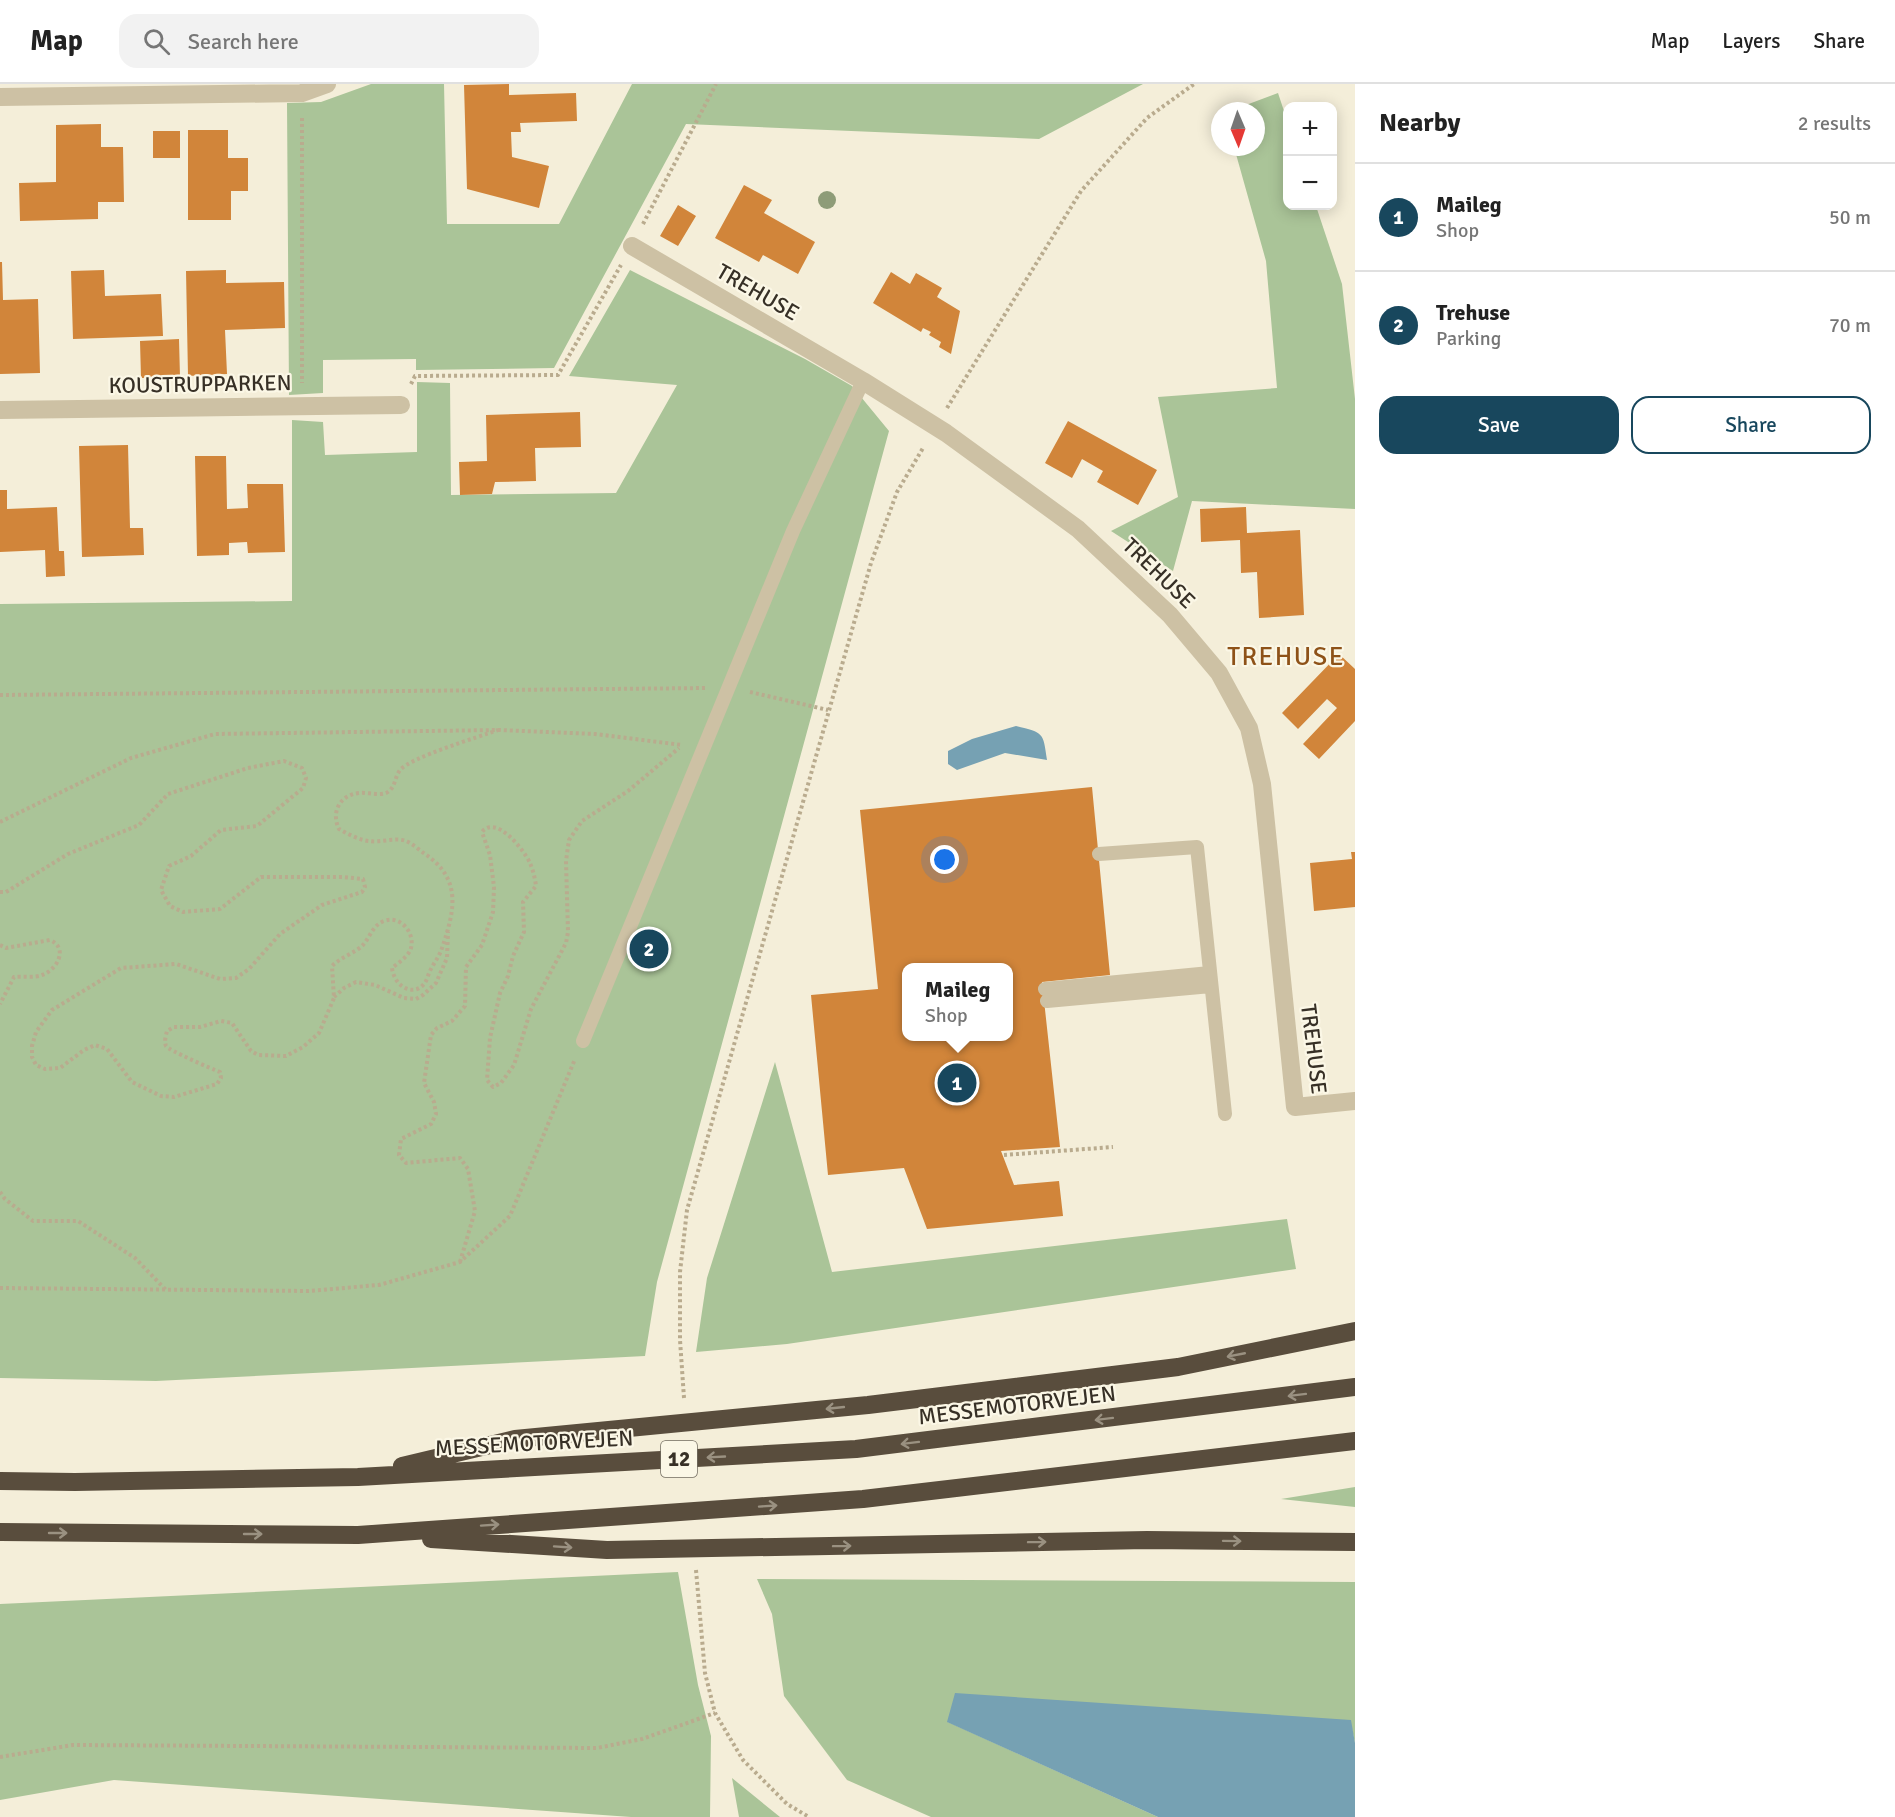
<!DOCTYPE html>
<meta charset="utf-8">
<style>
body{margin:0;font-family:Signika,sans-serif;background:#f2f2f2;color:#222}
.controls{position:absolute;right:18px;top:18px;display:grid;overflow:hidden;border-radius:12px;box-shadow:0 3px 15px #0003}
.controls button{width:54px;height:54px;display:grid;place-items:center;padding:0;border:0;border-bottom:2px solid #e0e0e0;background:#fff;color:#222;font:30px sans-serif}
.compass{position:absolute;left:1211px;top:18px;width:54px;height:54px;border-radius:50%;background:#fff;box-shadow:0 3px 15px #0003;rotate:178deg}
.you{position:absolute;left:945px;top:776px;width:21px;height:21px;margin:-15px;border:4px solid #fff;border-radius:50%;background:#1a73e8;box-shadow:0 0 0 9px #1a73e833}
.badge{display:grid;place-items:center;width:39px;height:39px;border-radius:50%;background:#18475d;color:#fff;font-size:20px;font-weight:700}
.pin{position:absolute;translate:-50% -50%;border:3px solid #fff;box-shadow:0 2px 6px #0006}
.popup{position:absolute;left:902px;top:879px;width:111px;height:78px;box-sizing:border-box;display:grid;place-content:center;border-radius:12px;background:#fff;filter:drop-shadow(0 2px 4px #0005);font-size:20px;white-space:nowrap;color:#767676}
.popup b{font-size:22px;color:#222}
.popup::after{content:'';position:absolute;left:50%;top:100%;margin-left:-12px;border:12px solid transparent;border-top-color:#fff}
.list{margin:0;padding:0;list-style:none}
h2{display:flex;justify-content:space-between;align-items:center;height:78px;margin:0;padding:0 24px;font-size:26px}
h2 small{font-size:20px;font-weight:400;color:#767676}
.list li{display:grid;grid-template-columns:39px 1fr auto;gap:18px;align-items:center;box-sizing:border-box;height:108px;padding:0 24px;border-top:2px solid #e0e0e0}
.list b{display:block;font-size:22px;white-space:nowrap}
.list p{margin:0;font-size:20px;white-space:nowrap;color:#767676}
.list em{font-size:20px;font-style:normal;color:#767676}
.actions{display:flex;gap:12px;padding:18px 24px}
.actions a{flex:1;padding:14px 0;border:2px solid #18475d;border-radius:18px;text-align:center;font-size:21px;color:#18475d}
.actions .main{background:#18475d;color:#fff}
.icon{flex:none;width:33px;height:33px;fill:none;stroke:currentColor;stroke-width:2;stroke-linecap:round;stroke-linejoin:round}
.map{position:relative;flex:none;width:1355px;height:1733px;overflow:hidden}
header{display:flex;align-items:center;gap:36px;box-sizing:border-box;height:84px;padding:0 30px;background:#fff;border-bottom:2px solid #e0e0e0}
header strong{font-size:28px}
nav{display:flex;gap:33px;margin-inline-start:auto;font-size:21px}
.search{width:420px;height:54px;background:#f2f2f2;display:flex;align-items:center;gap:15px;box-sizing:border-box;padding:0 21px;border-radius:18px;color:#767676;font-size:22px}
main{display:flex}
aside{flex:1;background:#fff}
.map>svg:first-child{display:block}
.green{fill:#aac498}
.water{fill:#76a1b3}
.building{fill:#d1853a;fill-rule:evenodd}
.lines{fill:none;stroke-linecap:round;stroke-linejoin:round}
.path{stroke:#b9ab8e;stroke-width:4;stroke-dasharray:3 3;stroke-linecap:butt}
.lane{stroke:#cdc1a4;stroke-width:14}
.street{stroke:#cdc1a4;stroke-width:18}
.highway{stroke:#594d3d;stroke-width:18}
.tree{fill:#8e9c78}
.oneway{stroke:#9a9181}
.labels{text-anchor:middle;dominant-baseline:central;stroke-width:4.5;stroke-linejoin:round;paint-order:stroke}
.shield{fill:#fbf7e6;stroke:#726c60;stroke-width:1.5}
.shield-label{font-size:21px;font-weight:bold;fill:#373026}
.street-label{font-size:22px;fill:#373026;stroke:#fbf7e6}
.quarter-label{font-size:26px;letter-spacing:1.5px;fill:#8e5218;stroke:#fbf7e6}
</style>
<header>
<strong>Map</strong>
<div class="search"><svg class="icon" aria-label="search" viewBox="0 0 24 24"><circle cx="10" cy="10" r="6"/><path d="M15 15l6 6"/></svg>Search here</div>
<nav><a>Map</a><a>Layers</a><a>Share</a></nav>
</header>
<main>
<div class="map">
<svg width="1355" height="1733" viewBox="0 0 1355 1733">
<rect width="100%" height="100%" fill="#f4eed9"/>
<!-- green -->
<path class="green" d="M371 0H444L447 140H559L632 0H1143L1039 55 686 40 554 284 416 286V275L323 276V309L289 311 287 19 321 18Z
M1278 9 1287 36 1288 122H1316L1342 200 1355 315V425L1192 417 1173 487 1111 447 1178 413 1158 313 1277 304 1266 177 1234 63H1256V27H1230Z
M630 186 805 275 852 302 889 347 657 1198 645 1272 156 1297 0 1294V520L292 517V336L323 338 325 371 417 368V298L450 299 451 411 616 409 677 301 569 292Z
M775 978 832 1188 1287 1135 1296 1185 787 1260 696 1268 707 1194Z
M1355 1403V1423L1281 1415Z
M678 1488 698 1601 711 1652 710 1733H631L114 1696 0 1716V1520Z
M757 1495 1355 1498V1659L1350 1636 948 1638 1158 1733H931L847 1696 784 1612 772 1530Z
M732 1694 780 1733H739Z"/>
<!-- water -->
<path class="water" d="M1016 642C1044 649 1043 648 1047 676L1005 669 957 686 948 680V667L972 655Z
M955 1609 1351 1636 1355 1659V1733H1158L947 1638Z"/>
<!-- building -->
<path class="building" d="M509 0V11L576 9 577 37 520 39 521 48H511L512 73 549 82 539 124 467 105 464 1Z
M101 40V63H123L124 118H98V135L20 137 19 99 56 98V41Z
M188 46H228V74H248V107H231V136H188Z
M153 47H180V74H153Z
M744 101 772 116 764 129 815 158 798 190 763 171 759 178 715 154Z
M678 121 696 132 678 162 660 152Z
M0 178H2L3 216 38 215 40 289 0 290Z
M104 186 105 212 161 210 163 252 73 255 71 187Z
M226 186V199L284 198 285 244 225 246 227 290 188 292 186 187Z
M891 188 910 200 916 189 942 204 937 213 960 227 951 270 939 263 941 258 929 251 931 248 923 244 921 248 873 219Z
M179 255 180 293 141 294 140 257Z
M580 328 581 363 535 364 536 397 495 398 492 410 460 411 459 378 487 377 486 331Z
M1068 337 1157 386 1138 421 1097 398 1103 387 1082 375 1072 394 1045 379Z
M128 361 130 444H143L144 471 82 473 79 362Z
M195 372H226L227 425 248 424 247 400H283L285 468 248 469 247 458 229 459V471L197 472Z
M0 406H7V425L57 423 59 467H64L65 492 46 493 45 466 0 468Z
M1246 423 1247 449 1300 446 1304 531 1259 534 1257 488 1241 489 1240 456 1201 458 1200 425Z
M1339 570 1355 585V637L1319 675 1303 660 1337 624 1327 615 1298 645 1282 629Z
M1092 703 1110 891 1042 898 1060 1063 1001 1067 1014 1101 1059 1097 1063 1132 927 1145 904 1084 828 1091 811 911 878 905 860 726ZM906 884H1008V952H906Z
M1351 768H1355V823L1314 827 1310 779 1352 775Z"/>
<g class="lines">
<!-- path -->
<path class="path" d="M302 34V299
M643 140 716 0
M411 300 415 292 558 291 621 181
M947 324 1081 107 1147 34 1194 0
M750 608 828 626
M0 611 707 604
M0 738 131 674 215 650 498 646 595 650 682 661
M0 808H6L68 770 139 741 168 710 248 684 284 677 302 684 306 694 303 704 257 742 221 746 191 772 169 782 161 806 170 822 183 828 220 825 261 793H343L363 795 365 803 362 808 322 821 280 850 249 885 236 894 220 895 176 880 121 884 52 926 36 948 32 962V973L36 981 45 985 60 984 84 966 95 961 107 965 132 998 161 1012 174 1013 217 1000 221 994 220 988C212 985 168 966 166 962 164 957 166 951 167 947L174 943H200L221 937 232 939 251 967 258 971 286 972 303 963 319 949 334 914 332 882C341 873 355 869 363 861 370 853 373 841 384 837 400 831 415 848 411 864 409 872 398 879 392 884 395 907 421 915 428 892 431 882 439 874 442 864 455 826 462 795 425 770 419 766 412 759 406 757 395 753 380 759 369 757 359 756 348 750 339 745 331 729 339 711 359 709 368 708 378 712 386 709 396 704 394 694 400 686 411 673 479 653 498 646
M0 861 6 864 50 856C69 864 57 886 42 891 35 894 22 892 14 893L0 920
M334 913 344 904 356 898 375 901 404 914 416 915 423 911 436 899 447 874 448 848
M1004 1071 1113 1063
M0 1108 5 1115 33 1137H78L135 1174 166 1206
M460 1178 475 1127 468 1085 460 1074 406 1079 399 1071 401 1055 431 1040 436 1030 434 1018 424 999 431 951 437 944 452 937 465 922 466 883 482 861 493 828 494 803 490 771 482 748C496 730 524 766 530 779 533 786 535 794 536 802L523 818 524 848 513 872 508 892 500 909 490 954 487 996 493 1003 501 999 514 981 531 925 566 859 568 848 566 777 569 756 582 737 628 707 679 664
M0 1204 308 1207 379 1201 460 1178 510 1132 575 975
M684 1314 680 1256V1188L687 1126 871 479 897 408 923 364
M696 1486 705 1589 715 1629 743 1676 787 1720 809 1733
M0 1673 73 1661 597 1664 642 1655 715 1629"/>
<!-- lane -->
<path class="lane" d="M1099 770 1197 763 1225 1030
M1045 905 1210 889
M1047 917 1211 902
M583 957 793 447 863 297"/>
<!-- street -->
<path class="street" d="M0 13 302 9 327 0
M632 162 863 297 946 349 1078 445 1170 531 1219 589 1249 644 1262 700 1295 1023 1355 1017
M0 326 401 321"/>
<!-- highway -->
<path class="highway" d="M402 1382 515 1355 868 1321 1178 1283 1355 1247
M0 1397 75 1398 358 1393 856 1365 1355 1303
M0 1448 358 1451 863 1415 1355 1357
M431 1455 607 1466 1147 1456 1355 1458"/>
</g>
<!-- trees -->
<circle class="tree" cx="827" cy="116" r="9"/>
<!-- one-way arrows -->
<defs><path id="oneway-shaft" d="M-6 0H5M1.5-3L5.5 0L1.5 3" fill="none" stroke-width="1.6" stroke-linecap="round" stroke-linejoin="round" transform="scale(1.5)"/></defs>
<g class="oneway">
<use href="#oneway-shaft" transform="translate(1236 1271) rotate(169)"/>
<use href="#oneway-shaft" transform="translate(1297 1311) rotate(173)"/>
<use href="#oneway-shaft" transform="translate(835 1324) rotate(174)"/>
<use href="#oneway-shaft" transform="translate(1104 1335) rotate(173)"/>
<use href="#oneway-shaft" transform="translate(910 1359) rotate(173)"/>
<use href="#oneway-shaft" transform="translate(716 1373) rotate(177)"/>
<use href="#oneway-shaft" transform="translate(768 1422) rotate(-4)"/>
<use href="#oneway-shaft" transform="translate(490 1441) rotate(-4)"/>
<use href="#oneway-shaft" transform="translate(58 1449)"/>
<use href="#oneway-shaft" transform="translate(253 1450)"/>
<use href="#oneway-shaft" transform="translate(1232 1457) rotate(1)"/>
<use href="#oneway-shaft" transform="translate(1037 1458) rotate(-1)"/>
<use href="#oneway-shaft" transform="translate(842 1462) rotate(-1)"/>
<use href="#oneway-shaft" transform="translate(563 1463) rotate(4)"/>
</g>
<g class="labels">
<!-- shield labels -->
<rect class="shield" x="661" y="1357" width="36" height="36" rx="4.5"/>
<g class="shield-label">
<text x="679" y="1375">12</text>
</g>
<!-- street labels -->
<g class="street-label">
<text transform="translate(758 208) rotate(30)">TREHUSE</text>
<text transform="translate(200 300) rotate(-1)">KOUSTRUPPARKEN</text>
<text transform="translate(1159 489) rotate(44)">TREHUSE</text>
<text transform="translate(1314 965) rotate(83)">TREHUSE</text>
<text transform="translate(1017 1321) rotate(-7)">MESSEMOTORVEJEN</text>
<text transform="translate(534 1359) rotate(-3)">MESSEMOTORVEJEN</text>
</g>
<!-- quarter labels -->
<g class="quarter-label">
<text x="1286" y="573">TREHUSE</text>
</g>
</g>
</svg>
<div class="controls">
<button>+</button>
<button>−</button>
</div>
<svg class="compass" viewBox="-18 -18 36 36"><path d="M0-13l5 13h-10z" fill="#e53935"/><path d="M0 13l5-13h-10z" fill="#767676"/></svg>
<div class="you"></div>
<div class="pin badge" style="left:957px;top:999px">1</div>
<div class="popup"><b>Maileg</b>Shop</div>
<div class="pin badge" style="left:649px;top:865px">2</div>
</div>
<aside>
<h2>Nearby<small>2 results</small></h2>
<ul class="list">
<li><span class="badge">1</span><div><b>Maileg</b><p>Shop</p></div><em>50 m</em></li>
<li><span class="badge">2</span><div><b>Trehuse</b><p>Parking</p></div><em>70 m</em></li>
</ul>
<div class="actions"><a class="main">Save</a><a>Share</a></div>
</aside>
</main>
